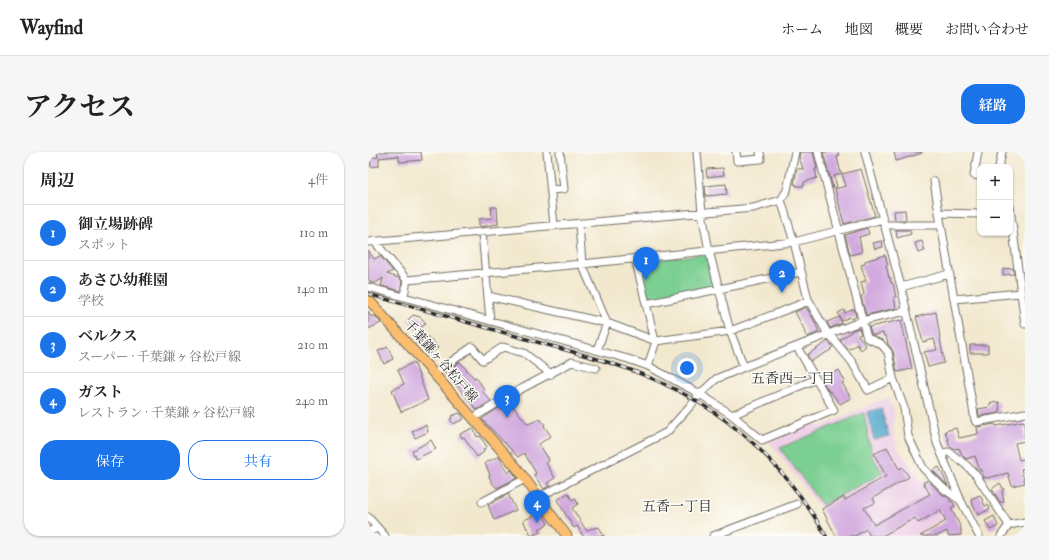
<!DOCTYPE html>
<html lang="ja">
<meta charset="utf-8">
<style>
body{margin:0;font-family:"IM FELL Double Pica","Noto Serif JP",serif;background:#f6f6f6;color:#222}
.controls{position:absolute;right:12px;top:12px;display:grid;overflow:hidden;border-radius:8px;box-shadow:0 1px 3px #0004}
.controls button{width:36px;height:36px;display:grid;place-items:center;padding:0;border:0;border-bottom:1px solid #e0e0e0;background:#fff;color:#222;font:20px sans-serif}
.you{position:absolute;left:319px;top:216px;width:14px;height:14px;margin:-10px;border:3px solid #fff;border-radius:50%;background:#1a73e8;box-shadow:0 0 0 6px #1a73e833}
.badge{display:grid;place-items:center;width:26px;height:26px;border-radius:50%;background:#1a73e8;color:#fff;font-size:13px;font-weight:700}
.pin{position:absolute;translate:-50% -33px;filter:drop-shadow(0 1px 2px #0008)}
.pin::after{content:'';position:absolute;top:21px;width:14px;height:12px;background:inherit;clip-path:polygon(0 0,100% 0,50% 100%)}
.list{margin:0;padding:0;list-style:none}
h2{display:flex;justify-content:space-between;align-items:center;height:52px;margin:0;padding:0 16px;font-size:17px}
h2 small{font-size:13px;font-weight:400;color:#767676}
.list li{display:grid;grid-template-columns:26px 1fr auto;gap:12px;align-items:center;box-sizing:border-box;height:56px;padding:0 16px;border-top:1px solid #e0e0e0}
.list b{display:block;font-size:15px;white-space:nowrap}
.list p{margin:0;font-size:13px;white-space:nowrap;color:#767676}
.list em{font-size:13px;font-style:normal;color:#767676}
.actions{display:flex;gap:8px;padding:12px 16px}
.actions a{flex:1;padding:9px 0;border:1px solid #1a73e8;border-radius:16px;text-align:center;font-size:14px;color:#1a73e8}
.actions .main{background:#1a73e8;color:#fff}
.map{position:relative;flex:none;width:657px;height:384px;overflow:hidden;border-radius:16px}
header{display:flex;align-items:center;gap:24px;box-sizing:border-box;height:56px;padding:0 20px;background:#fff;border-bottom:1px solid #e0e0e0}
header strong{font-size:19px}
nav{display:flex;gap:22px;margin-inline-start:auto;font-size:14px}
.intro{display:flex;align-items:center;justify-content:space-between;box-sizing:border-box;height:96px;padding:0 24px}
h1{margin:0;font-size:28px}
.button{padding:10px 18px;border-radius:16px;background:#1a73e8;color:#fff;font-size:14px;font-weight:700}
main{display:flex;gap:24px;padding:0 24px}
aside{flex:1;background:#fff;border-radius:16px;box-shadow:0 1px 3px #0004}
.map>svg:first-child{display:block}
.built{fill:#eed0e7}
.green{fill:#7bcf92;stroke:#537d5e}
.water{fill:#4ca4c9;stroke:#3c687a}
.building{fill:#d1a9de}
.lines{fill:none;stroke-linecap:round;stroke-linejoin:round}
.minor-casing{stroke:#716d64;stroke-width:9}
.major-casing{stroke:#716d64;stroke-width:11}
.minor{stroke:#fff;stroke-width:7}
.major{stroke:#fbbe6e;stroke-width:9}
.rail-casing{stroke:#2b2b2b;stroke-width:3.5}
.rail{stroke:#fdfcf7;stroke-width:2;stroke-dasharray:6;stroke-linecap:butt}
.labels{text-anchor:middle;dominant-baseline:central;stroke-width:3;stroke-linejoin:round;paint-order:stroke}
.street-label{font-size:13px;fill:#2b2b2b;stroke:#fdfcf7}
.neighbourhood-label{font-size:14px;fill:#2b2b2b;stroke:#fdfcf7}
</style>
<header>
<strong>Wayfind</strong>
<nav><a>ホーム</a><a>地図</a><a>概要</a><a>お問い合わせ</a></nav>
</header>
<div class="intro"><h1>アクセス</h1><a class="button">経路</a></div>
<main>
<aside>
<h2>周辺<small>4件</small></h2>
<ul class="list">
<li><span class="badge">1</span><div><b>御立場跡碑</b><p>スポット</p></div><em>110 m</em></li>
<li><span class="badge">2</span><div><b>あさひ幼稚園</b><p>学校</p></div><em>140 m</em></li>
<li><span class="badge">3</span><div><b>ベルクス</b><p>スーパー · 千葉鎌ヶ谷松戸線</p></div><em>210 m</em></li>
<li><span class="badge">4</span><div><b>ガスト</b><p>レストラン · 千葉鎌ヶ谷松戸線</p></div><em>240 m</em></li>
</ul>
<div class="actions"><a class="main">保存</a><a>共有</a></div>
</aside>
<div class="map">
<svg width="657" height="384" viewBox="0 0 657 384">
<rect width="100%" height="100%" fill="#fdfcf7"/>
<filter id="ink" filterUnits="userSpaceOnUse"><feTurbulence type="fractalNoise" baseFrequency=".025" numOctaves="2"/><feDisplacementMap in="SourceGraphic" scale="8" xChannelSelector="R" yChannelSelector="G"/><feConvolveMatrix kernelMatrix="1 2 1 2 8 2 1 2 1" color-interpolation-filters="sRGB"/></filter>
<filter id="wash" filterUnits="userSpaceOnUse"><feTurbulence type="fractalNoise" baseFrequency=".012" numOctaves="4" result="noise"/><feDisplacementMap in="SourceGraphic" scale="16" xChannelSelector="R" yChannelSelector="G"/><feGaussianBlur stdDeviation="0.9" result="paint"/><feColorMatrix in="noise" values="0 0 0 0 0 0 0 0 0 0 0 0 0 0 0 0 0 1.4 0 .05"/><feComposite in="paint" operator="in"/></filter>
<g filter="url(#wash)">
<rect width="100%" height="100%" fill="#f2e8ce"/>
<!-- built -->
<path class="built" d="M520 245 526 259 525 279 529 296 551 326 575 367 546 384H468L452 356 401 289 443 270 452 275Z"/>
<!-- green -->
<path class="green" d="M337 102 340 104 347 133 345 136 280 149 272 111 274 109Z
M496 261 504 304 515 321 454 353 412 296Z"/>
<!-- water -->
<path class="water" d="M513 256 521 284 506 288 499 260Z"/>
<g id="blocks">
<!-- building -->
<path class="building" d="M9 0H53L54 8 32 10 30 4 11 6V14L3 15 2 6 10 5Z
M432 0H445L449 17H447L449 26 436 30V34H428V32H426L429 17H435L431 5Z
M455 0H470L471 4 469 5 473 22 466 24 469 35 465 36Z
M526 0H554V1L528 9Z
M355 16 356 23 339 25 338 17Z
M493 17 507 64 476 72 467 37 478 34 474 22Z
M358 32 359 42 338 44 337 34Z
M123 55H129L130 72 111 75V67L124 66Z
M537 58 538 68H527L526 59Z
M499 76 501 82 491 85 494 100 482 103 477 83Z
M528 78H542L543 82 529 86Z
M514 89 515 95 507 97 505 91Z
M554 89 557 99 550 101 547 91Z
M0 98 6 107 12 104 25 119 19 122 31 126 34 129 32 139 13 134 15 126 8 131H3L0 126Z
M517 103 520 113H518L521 126 522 125 523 131H525L528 145H526L528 156 498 163 493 145 496 142 493 130 498 129 493 113 497 112V109Z
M645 116 646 122 635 123V117Z
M438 155 446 168 451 180 439 185 436 180 437 179 427 160Z
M486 157 488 165 483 167 481 165 474 169 470 161 476 158 477 161Z
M0 159 3 165 6 163 13 171 0 177Z
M568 160 576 211 560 215 556 200 569 198 566 187 555 190 548 165Z
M45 163 52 165 58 171 50 179 40 168Z
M471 165 474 171 462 176 459 170Z
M533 168 544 217 529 220 525 199 520 192 518 184H516L515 181 505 183 503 182 501 175Z
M491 176 493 182 490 183 498 194 493 198 489 192 483 197 482 196 480 197 472 188 483 180V179Z
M59 184 62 188 63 187 70 196 61 202 51 190Z
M460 189 465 195 462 197 463 198 443 209 439 203Z
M602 193H620V201H602Z
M20 195 25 207 16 212 10 199Z
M46 210 60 248 33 260 24 238 36 232 30 218Z
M92 210 106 226 108 225 116 237 114 239 123 249 109 258 77 220Z
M471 218 477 229 474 231 483 246 472 252 463 240H461L454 228Z
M141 250 160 272 172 267 177 273 176 274 183 284 171 292 180 306 181 309 178 311 187 326 179 331 181 334 176 337 166 323 168 321 156 301 150 305 114 267 132 255 133 256Z
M631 250 632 261 611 264 610 257 622 255V251Z
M92 261 96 267 85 272 82 267 84 266 83 264Z
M656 269 657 289 647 291 651 308 657 307V316L653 317 657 331 644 334 640 321 619 326 618 325 616 326 614 318 612 319 607 304 598 307 594 303 591 296 586 297 584 296 583 294H582L577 279 588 276 591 286 610 282 609 275 627 272 628 274Z
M58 273 60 280 47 286 44 279Z
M105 276 109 285 112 284 119 295 115 298 116 300 109 305 96 285 94 286 92 282Z
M63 288 68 297 48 307 44 299Z
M519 295 531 317 534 315 541 325 505 346 507 351 496 356 506 373 562 342 555 331 560 328 572 341 581 346 583 350 584 349 587 354 583 356 593 376V383L580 384 579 379 569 384H552L578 369 572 358 550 371 547 366 514 384H502L498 377 487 384H468L454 357 476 345 477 348 518 324 506 302Z
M129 305H131L139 321 143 318 149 326 129 336 124 331 121 324 122 323 117 311Z
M571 315 575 323 580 334 566 320 565 318Z
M632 331 636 338 634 339 636 350H632L624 337Z
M200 341 204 348 207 346 210 352 204 356 218 378 231 375 236 384H215L209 374 206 376 189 348Z
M140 342 148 358 126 368 120 353Z
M612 343 617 354 620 353 622 357 610 363 603 349H604L603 347Z
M174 360 180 372 171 377 173 380 163 384 160 376 159 377 156 370V368Z
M626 364 630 374 622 378 617 369Z"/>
</g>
</g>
<g filter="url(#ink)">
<use href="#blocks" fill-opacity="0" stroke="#716d64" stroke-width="1"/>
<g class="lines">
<defs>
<path id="minor" d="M179 0 186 74
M329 0 334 61 341 99 362 179 376 215
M368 0 369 9 393 7 392 0
M450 0 499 186 513 192 520 200 525 226 536 256 540 284 555 316 576 337 592 348
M497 0 533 135 569 291 593 349 611 384
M610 0 606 23 612 24
M631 15 634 0
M566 29 571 61
M183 38 196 37 192 0
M413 48 426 90 440 147 460 182
M642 55 643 63
M612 62 571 61 607 268 608 270 657 261
M642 63H643L657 172
M211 72 214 112 239 171 229 198
M516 73H573
M114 80 122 168
M6 89 39 128
M0 90 385 56 413 48 419 38 427 0
M267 106 287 189
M0 135 260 207 280 214 332 242 348 227 376 215 494 169 538 159
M533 135 581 122
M36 144 39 128 214 112 426 90 515 67
M120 144 239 171 288 189 362 179 441 149
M586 147 653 141
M278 152 433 120
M461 182 484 210 500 238 525 226
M280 214 288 189
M66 222 104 195 115 208 135 195 156 201 183 222
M364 263 448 227
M105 266 153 237 204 210 228 216
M573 301 581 300 598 313 608 323 641 373
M171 345 299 280 323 253 332 242 364 263 394 288 466 258 429 195
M114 350 157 327
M0 365 17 384
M0 380 9 376
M345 384 429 352
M633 384 641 373 657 370"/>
<path id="major" d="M0 147 149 316 199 384"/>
</defs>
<!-- minor casing -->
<use href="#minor" class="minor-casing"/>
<!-- major casing -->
<use href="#major" class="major-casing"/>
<!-- minor -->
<use href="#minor" class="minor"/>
<!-- major -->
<use href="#major" class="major"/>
<defs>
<path id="rail" d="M0 142C56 158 113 174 169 190 204 200 239 208 273 222 355 254 415 308 458 384"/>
</defs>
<!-- rail casing -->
<use href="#rail" class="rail-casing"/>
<!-- rail -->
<use href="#rail" class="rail"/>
</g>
</g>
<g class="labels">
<!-- street labels -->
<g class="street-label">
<text transform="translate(73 209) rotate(49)">千葉鎌ヶ谷松戸線</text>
</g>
<!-- neighbourhood labels -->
<g class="neighbourhood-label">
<text x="425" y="226">五香西一丁目</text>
<text x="309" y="354">五香一丁目</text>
</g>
</g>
</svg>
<div class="controls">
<button>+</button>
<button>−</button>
</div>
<div class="you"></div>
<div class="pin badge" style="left:278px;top:128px">1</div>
<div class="pin badge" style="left:414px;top:141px">2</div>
<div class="pin badge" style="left:139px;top:266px">3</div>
<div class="pin badge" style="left:169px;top:371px">4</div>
</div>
</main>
